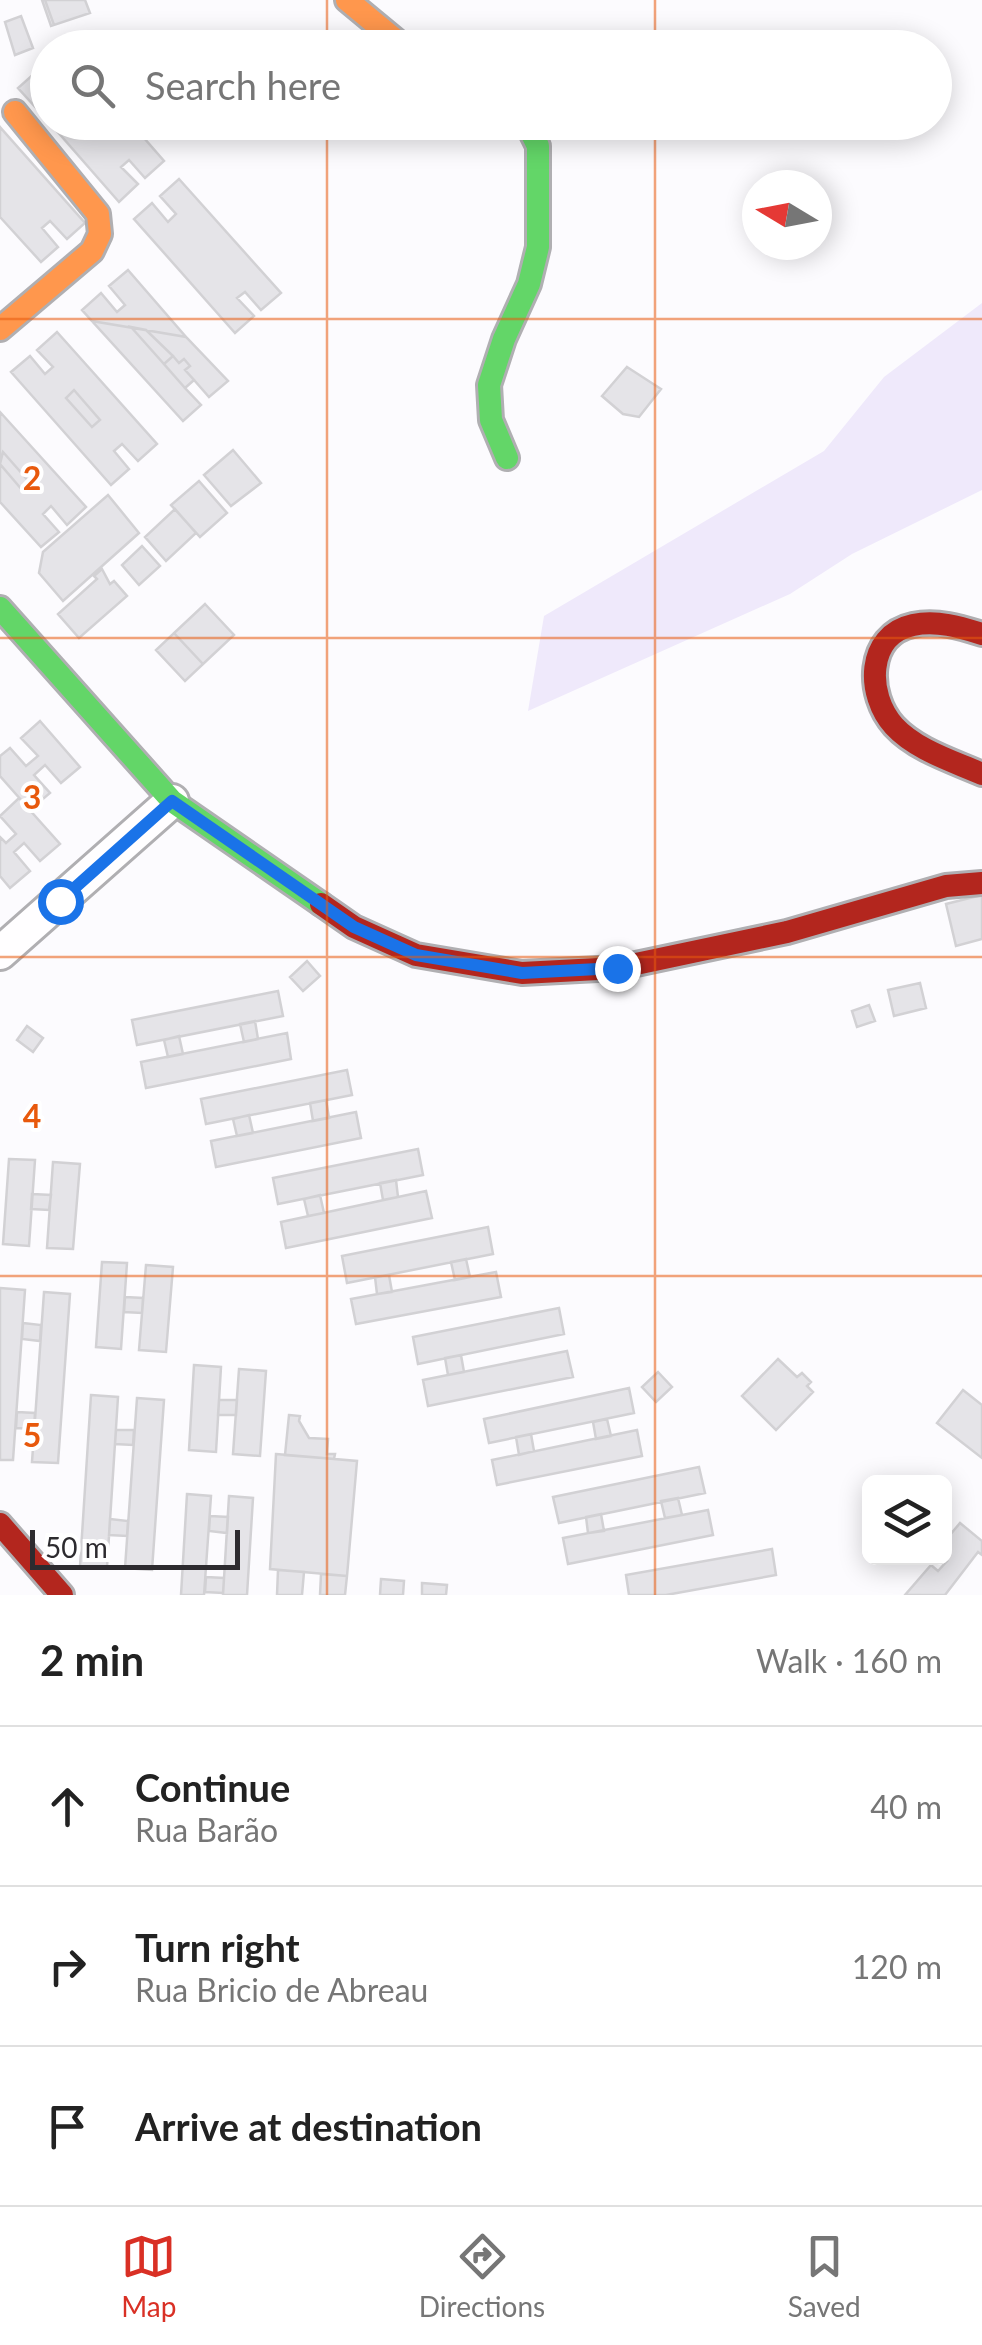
<!DOCTYPE html>
<meta charset="utf-8">
<style>
body{margin:0;font-family:Lato,sans-serif;background:#f6f6f6;color:#222}
.controls{position:absolute;right:30px;bottom:30px;display:grid;overflow:hidden;border-radius:15px;box-shadow:0 5px 25px #0003}
.controls button{width:90px;height:90px;display:grid;place-items:center;padding:0;border:0;border-bottom:2px solid #e0e0e0;background:#fff;color:#222;font:50px sans-serif}
.compass{position:absolute;left:742px;top:170px;width:90px;height:90px;border-radius:50%;background:#fff;box-shadow:0 5px 25px #0003;rotate:280deg}
.scale{position:absolute;left:30px;bottom:25px;width:210px;box-sizing:border-box;padding-left:10px;border:5px solid #2d2b2f;border-top:0;font-size:28px;line-height:35px;white-space:nowrap;color:#2d2b2f;-webkit-text-stroke:8px #fff;paint-order:stroke}
.stop{position:absolute;width:30px;height:30px;margin:-22px;border:8px solid #1a73e8;border-radius:50%;background:#fff}
.stop.end{background:#1a73e8;border-color:#fff;box-shadow:0 2px 10px #0008}
.list{margin:0;padding:0;list-style:none}
h2{display:flex;justify-content:space-between;align-items:center;height:130px;margin:0;padding:0 40px;font-size:42px}
h2 small{font-size:32px;font-weight:400;color:#767676}
.list li{display:grid;grid-template-columns:65px 1fr auto;gap:30px;align-items:center;box-sizing:border-box;height:160px;padding:0 40px;border-top:2px solid #e0e0e0}
.list b{display:block;font-size:38px;white-space:nowrap}
.list p{margin:0;font-size:32px;white-space:nowrap;color:#767676}
.list em{font-size:32px;font-style:normal;color:#767676}
.icon{flex:none;width:55px;height:55px;fill:none;stroke:currentColor;stroke-width:2;stroke-linecap:round;stroke-linejoin:round}
.map{position:relative;flex:none;width:982px;height:1595px;overflow:hidden}
.search{position:absolute;background:#fff;box-shadow:0 5px 25px #0003;left:30px;right:30px;top:30px;height:110px;display:flex;align-items:center;gap:25px;box-sizing:border-box;padding:0 35px;border-radius:55px;color:#767676;font-size:38px}
.sheet{height:610px;background:#fff}
nav{display:flex;justify-content:space-around;align-items:center;box-sizing:border-box;height:140px;border-top:2px solid #e0e0e0;background:#fff;font-size:28px;color:#767676}
nav a{display:grid;justify-items:center;gap:5px}
nav .on{color:#d93025}
.map>svg:first-child{display:block}
.green{fill:#efe9fb}
.building{fill:#e5e4e8;stroke:#d2d1d4;stroke-width:2.5}
.lines{fill:none;stroke-linecap:round;stroke-linejoin:round}
.street-casing{stroke:#b0afb2;stroke-width:38}
.fast-casing{stroke:#b0afb2;stroke-width:28}
.slow-casing{stroke:#b0afb2;stroke-width:28}
.jam-casing{stroke:#b0afb2;stroke-width:28}
.street{stroke:#fffeff;stroke-width:32}
.fast{stroke:#63d668;stroke-width:22}
.slow{stroke:#ff974d;stroke-width:22}
.jam{stroke:#b3261e;stroke-width:22}
.route{stroke:#1a73e8;stroke-width:12}
.grid{fill:none;stroke:#e8590c;stroke-width:2.5;stroke-opacity:0.55}
.grid-label{font-size:32px;text-anchor:middle;font-weight:bold;fill:#e8590c;stroke:#fff;stroke-width:8;stroke-linejoin:round;paint-order:stroke}
</style>
<div class="map">
<svg width="982" height="1595" viewBox="0 0 982 1595">
<rect width="100%" height="100%" fill="#fcfbfe"/>
<!-- green -->
<path class="green" d="M982 303V490L852 554 790 594 528 711 544 616 824 451 884 377Z"/>
<!-- building -->
<path class="building" d="M42 0H85L90 13 51 26Z
M45 0H85L90 13 54 25Z
M21 16 33 48 15 55 5 22Z
M36 72 48 85V121L18 88Z
M49 122H130L164 161 145 178 129 160 121 167 138 184 119 202Z
M0 127 85 223 67 239 50 221 42 228 58 247 41 262 0 217Z
M179 179 281 293 261 310 245 292 237 298 254 316 235 333 134 219 152 203 168 222 176 214 160 196Z
M128 270 186 337 92 321 82 310 101 293 117 312 125 305 109 286Z
M92 321 186 337 228 381 209 397 194 380 185 388 201 405 183 421Z
M131 327 146 330 173 356 164 364Z
M57 332 157 444 138 461 122 444 114 451 129 469 111 485 11 372 30 356 45 374 53 367 37 350Z
M173 356 179 363 184 359 190 366 185 370 194 380 185 388 164 364Z
M627 367 661 389 639 417 623 414 602 396Z
M74 390 100 420 92 427 66 398Z
M0 412 86 507 67 525 51 506 43 514 59 532 41 547 0 502Z
M233 450 261 483 231 506 204 475Z
M3 452 31 484 23 491 0 464Z
M199 481 227 513 200 537 171 505Z
M108 495 139 533 63 601 39 573 43 552Z
M175 509 196 533 166 561 145 537Z
M142 546 160 566 139 585 122 565Z
M102 569 110 584 114 581 127 596 79 638 58 614 97 579 94 576Z
M205 604 234 635 203 664 174 633Z
M205 604 234 635 185 681 156 650Z
M40 721 80 767 61 783 45 765 34 775 50 793 30 810 0 776V756L10 748 26 766 38 756 21 738Z
M19 798 60 844 40 861 24 843 14 852 30 871 10 888 0 876V837L6 843 16 834 0 816Z
M982 895V939L956 946 946 904Z
M307 961 320 976 303 991 290 977Z
M920 983 926 1008 894 1016 888 990Z
M278 991 283 1016 137 1045 132 1020Z
M869 1005 875 1021 857 1027 852 1011Z
M255 1021 258 1039 244 1042 240 1024Z
M27 1026 43 1038 33 1052 17 1040Z
M287 1033 291 1059 146 1088 141 1062Z
M179 1036 183 1054 168 1057 164 1040Z
M347 1070 352 1095 206 1124 201 1099Z
M326 1100 329 1118 313 1121 310 1103Z
M356 1112 361 1138 216 1167 211 1141Z
M249 1115 253 1133 237 1136 233 1119Z
M418 1149 423 1175 278 1204 273 1178Z
M9 1159 35 1160 29 1246 3 1244Z
M53 1162 80 1164 73 1249 47 1248Z
M396 1180 398 1197 383 1200 380 1183Z
M426 1191 432 1218 286 1248 281 1222Z
M32 1194 51 1195 49 1210 31 1209Z
M320 1195 324 1213 308 1216 304 1199Z
M488 1227 493 1254 347 1283 342 1256Z
M466 1259 470 1277 455 1280 451 1262Z
M102 1262 127 1263 121 1349 96 1347Z
M146 1265 173 1267 166 1352 139 1350Z
M496 1272 501 1297 356 1324 351 1299Z
M389 1275 392 1292 377 1294 375 1277Z
M0 1288 25 1290 13 1460H0Z
M44 1292 70 1294 58 1463 32 1462Z
M125 1297 143 1298 142 1313 124 1312Z
M559 1308 564 1334 418 1364 413 1337Z
M23 1323 41 1325 40 1341 22 1339Z
M567 1351 573 1377 428 1406 423 1380Z
M461 1355 464 1372 448 1375 445 1358Z
M778 1359 797 1377 802 1373 811 1382 807 1386 813 1392 776 1430 742 1396Z
M194 1365 221 1367 216 1452 189 1450Z
M239 1369 266 1371 260 1456 233 1454Z
M658 1372 672 1387 656 1402 642 1387Z
M629 1388 634 1413 489 1443 484 1419Z
M963 1390 982 1405V1458L937 1423Z
M91 1395 118 1397 107 1567 80 1566Z
M137 1398 164 1400 152 1570 125 1568Z
M219 1400H237L236 1415H218Z
M17 1412 35 1413 34 1429 16 1428Z
M289 1415 300 1416 299 1421 309 1438 328 1439 327 1454H335L334 1459 285 1455Z
M607 1419 611 1436 596 1439 593 1422Z
M116 1430H134L133 1445 115 1444Z
M637 1430 642 1456 497 1485 492 1460Z
M531 1434 534 1451 519 1455 516 1437Z
M276 1454 357 1461 347 1576 270 1569Z
M699 1467 705 1493 559 1523 553 1497Z
M187 1494 211 1496 204 1595H181Z
M229 1496 253 1498 247 1595H223Z
M678 1498 682 1515 665 1518 661 1501Z
M708 1510 713 1535 568 1564 563 1538Z
M601 1514 604 1531 588 1533 586 1517Z
M210 1516 228 1517 227 1533 209 1531Z
M110 1519 128 1521 127 1536 109 1535Z
M960 1523 982 1541V1555L978 1552 945 1595H905L931 1565 938 1571 947 1561 942 1558 944 1542Z
M772 1549 776 1575 666 1595H629L626 1575Z
M278 1570 304 1572 302 1595H277Z
M321 1574 347 1576 345 1595H320Z
M206 1577 224 1578 223 1593 205 1592Z
M381 1579 404 1581 403 1595H380Z
M422 1583 447 1585 446 1595H422Z"/>
<g class="lines">
<defs>
<path id="street" d="M0 953 172 801"/>
<path id="fast" d="M507 458 491 420 489 385 504 339 529 284 538 247V146L526 122
M0 608 172 801 321 904"/>
<path id="slow" d="M347 0 405 48
M0 329 92 251 100 234 98 214 15 112"/>
<path id="jam" d="M982 634C960 627 937 620 913 625 866 635 866 695 894 726 916 750 953 761 982 774
M321 904 354 927 416 955 522 973 617 968 787 932 946 886 982 883
M0 1524 62 1595"/>
</defs>
<!-- street casing -->
<use href="#street" class="street-casing"/>
<!-- fast casing -->
<use href="#fast" class="fast-casing"/>
<!-- slow casing -->
<use href="#slow" class="slow-casing"/>
<!-- jam casing -->
<use href="#jam" class="jam-casing"/>
<!-- street -->
<use href="#street" class="street"/>
<!-- fast -->
<use href="#fast" class="fast"/>
<!-- slow -->
<use href="#slow" class="slow"/>
<!-- jam -->
<use href="#jam" class="jam"/>
</g>
<g class="lines">
<!-- route -->
<path class="route" d="M60 901 172 801 354 927 416 955 522 973 617 968"/>
</g>
<!-- grid -->
<path class="grid" d="M327 0V48M655 0V48M327 122V1595M655 122V1595M0 319H982M0 638H982M0 957H982M0 1276H982"/>
<g class="grid-label">
<text x="32" y="490">2</text>
<text x="32" y="809">3</text>
<text x="32" y="1128">4</text>
<text x="32" y="1447">5</text>
</g>
</svg>
<div class="controls">
<button><svg class="icon" aria-label="layers" viewBox="0 0 24 24"><path d="M12 4l9 5-9 5-9-5zM3 14l9 5 9-5"/></svg></button>
</div>
<svg class="compass" viewBox="-18 -18 36 36"><path d="M0-13l5 13h-10z" fill="#e53935"/><path d="M0 13l5-13h-10z" fill="#767676"/></svg>
<div class="scale">50 m</div>
<div class="stop" style="left:60px;top:901px"></div>
<div class="stop end" style="left:617px;top:968px"></div>
<div class="search"><svg class="icon" aria-label="search" viewBox="0 0 24 24"><circle cx="10" cy="10" r="6"/><path d="M15 15l6 6"/></svg>Search here</div>
</div>
<section class="sheet">
<h2>2 min<small>Walk · 160 m</small></h2>
<ul class="list">
<li><svg class="icon" aria-label="ahead" viewBox="0 0 24 24"><path d="M12 20V5M6 11l6-6 6 6"/></svg><div><b>Continue</b><p>Rua Barão</p></div><em>40 m</em></li>
<li><svg class="icon" aria-label="right" viewBox="0 0 24 24"><path d="M7 20v-9h11M14 6l5 5-5 5"/></svg><div><b>Turn right</b><p>Rua Bricio de Abreau</p></div><em>120 m</em></li>
<li><svg class="icon" aria-label="arrive" viewBox="0 0 24 24"><path d="M6 21V4h12l-3 4 3 4H6"/></svg><div><b>Arrive at destination</b></div></li>
</ul>
</section>
<nav>
<a class="on"><svg class="icon" aria-label="map" viewBox="0 0 24 24"><path d="M3 6l6-2 6 2 6-2v14l-6 2-6-2-6 2zM9 4v14M15 6v14"/></svg>Map</a>
<a><svg class="icon" aria-label="directions" viewBox="0 0 24 24"><path d="M12 3l9 9-9 9-9-9zM9 14v-3h6M13 9l2 2-2 2"/></svg>Directions</a>
<a><svg class="icon" aria-label="saved" viewBox="0 0 24 24"><path d="M7 4h10v16l-5-4-5 4z"/></svg>Saved</a>
</nav>
